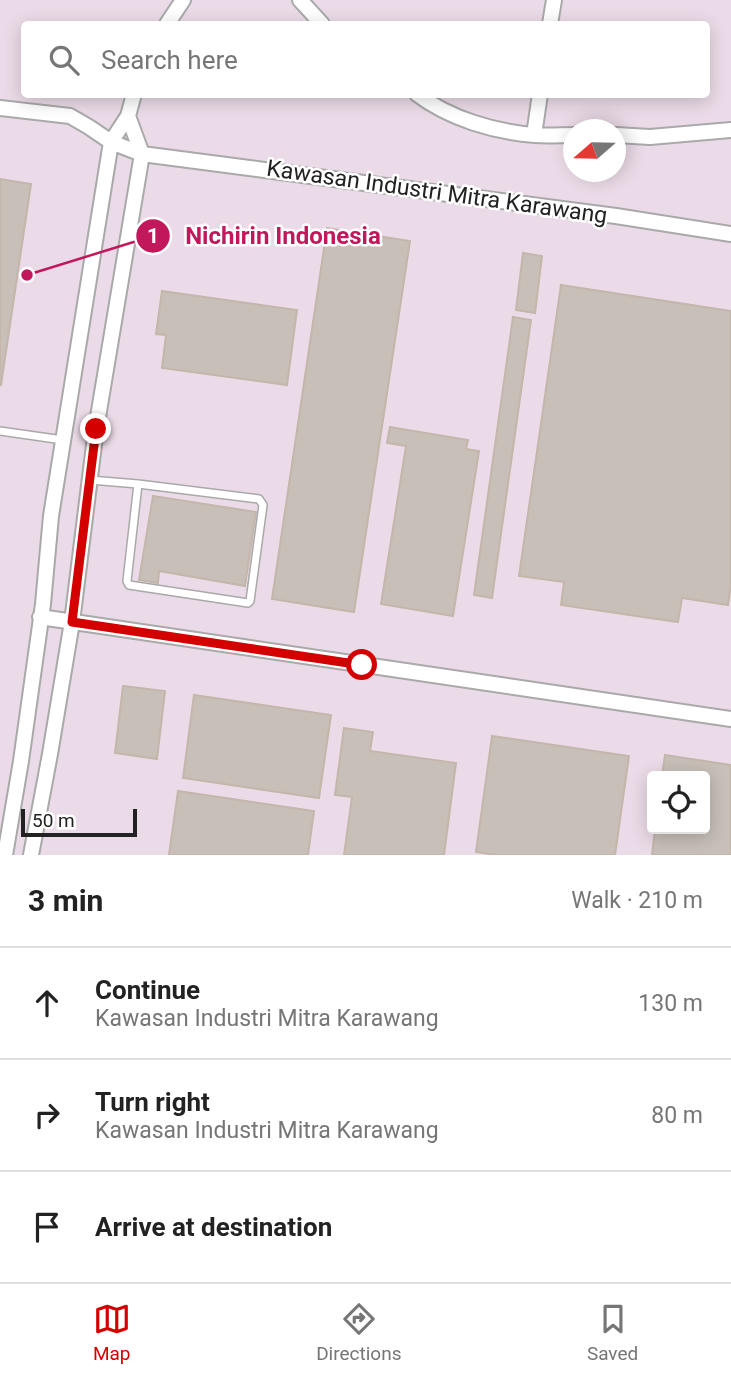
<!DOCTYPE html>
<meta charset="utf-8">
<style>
body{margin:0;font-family:Roboto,sans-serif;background:#f6f6f6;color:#222}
.controls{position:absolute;right:21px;bottom:21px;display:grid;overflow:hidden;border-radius:7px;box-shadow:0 4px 18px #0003}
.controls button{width:63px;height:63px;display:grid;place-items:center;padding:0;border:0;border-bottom:2px solid #e0e0e0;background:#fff;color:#222;font:35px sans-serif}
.compass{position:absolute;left:563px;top:119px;width:63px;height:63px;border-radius:50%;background:#fff;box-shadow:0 4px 18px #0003;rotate:250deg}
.scale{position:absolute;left:21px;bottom:18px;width:116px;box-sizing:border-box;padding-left:7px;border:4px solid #222;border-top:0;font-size:19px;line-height:24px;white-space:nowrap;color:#222;-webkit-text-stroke:5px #fff;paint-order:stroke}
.stop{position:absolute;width:21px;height:21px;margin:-16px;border:5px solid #d40000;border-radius:50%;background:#fff}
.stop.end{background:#d40000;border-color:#fff;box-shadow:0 2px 7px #0008}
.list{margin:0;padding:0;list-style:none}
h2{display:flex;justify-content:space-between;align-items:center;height:91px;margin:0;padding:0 28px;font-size:30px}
h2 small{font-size:23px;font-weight:400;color:#767676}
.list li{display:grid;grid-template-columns:46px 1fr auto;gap:21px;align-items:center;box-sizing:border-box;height:112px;padding:0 28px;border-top:2px solid #e0e0e0}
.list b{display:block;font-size:26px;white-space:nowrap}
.list p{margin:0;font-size:23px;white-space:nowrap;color:#767676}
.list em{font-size:23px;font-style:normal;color:#767676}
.icon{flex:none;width:38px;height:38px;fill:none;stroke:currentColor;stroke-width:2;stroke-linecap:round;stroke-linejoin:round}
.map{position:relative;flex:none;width:731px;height:855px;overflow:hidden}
.search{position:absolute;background:#fff;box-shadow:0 4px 18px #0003;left:21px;right:21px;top:21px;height:77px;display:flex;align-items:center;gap:18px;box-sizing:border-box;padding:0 24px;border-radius:7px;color:#767676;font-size:26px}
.sheet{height:427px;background:#fff}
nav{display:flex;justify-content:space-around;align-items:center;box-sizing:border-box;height:98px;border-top:2px solid #e0e0e0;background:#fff;font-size:19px;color:#767676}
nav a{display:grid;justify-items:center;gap:4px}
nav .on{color:#d40000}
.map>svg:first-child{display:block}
.industrial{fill:#ebdbe8;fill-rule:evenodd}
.building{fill:#c7bfb8;stroke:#c4b6ab;stroke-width:2}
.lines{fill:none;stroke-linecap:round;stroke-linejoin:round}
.lane-casing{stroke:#a9a9a9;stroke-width:10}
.street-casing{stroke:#a9a9a9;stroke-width:18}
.lane{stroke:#fff;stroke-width:7}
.street{stroke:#fff;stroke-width:14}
.route{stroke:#d40000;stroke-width:9}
.labels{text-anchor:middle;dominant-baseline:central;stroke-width:5;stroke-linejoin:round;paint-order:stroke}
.street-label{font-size:23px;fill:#222;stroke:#fff}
.leader{fill:none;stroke:#c2185b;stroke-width:2.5}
.callout-dot{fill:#c2185b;stroke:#fff;stroke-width:2.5}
.mark-label{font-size:21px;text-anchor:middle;font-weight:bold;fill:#fff}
.callout-label{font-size:24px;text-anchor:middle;font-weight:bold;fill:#c2185b;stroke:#fff;stroke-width:5;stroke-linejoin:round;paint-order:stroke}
</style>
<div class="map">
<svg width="731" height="855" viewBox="0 0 731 855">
<rect width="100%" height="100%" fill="#f2efe9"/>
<!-- industrial -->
<path class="industrial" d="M0 0H731V855H0ZM24 24H706V94H24ZM574 130H616V172H574ZM652 776H705V829H652Z"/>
<!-- building -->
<path class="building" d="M0 179 31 184 1 385H0Z
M327 228 410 241 354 612 272 599Z
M523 253 542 256 535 313 516 310Z
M561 285 731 311V584L728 605 682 598 678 622 561 605 564 582 519 576Z
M162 291 297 310 287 385 162 368 166 335 156 334Z
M513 317 531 320 492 598 474 595Z
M390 427 468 440 466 449 479 451 453 616 381 604 406 446 387 443Z
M153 496 256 512 245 586 159 571 158 583 139 580Z
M123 686 165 691 157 759 115 753Z
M194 695 331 715 319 798 183 778Z
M344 728 373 732 370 751 456 763 444 855H344L352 797 335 795Z
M492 736 629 756 615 855H496L476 852Z
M665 755 731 765V855H652L655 829H705V776H662Z
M178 791 314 811 308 855H169Z"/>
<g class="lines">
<defs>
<path id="lane" d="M0 431 63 440
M90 480 138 484 127 581 129 585 248 603 250 601 263 505 259 499 138 484"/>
<path id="street" d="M300 0 322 24
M167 24 183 0
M550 24 554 0
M417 94C450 119 495 132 535 135 548 136 561 135 574 135
M0 108 70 116 89 127 111 142 142 154 616 216 731 234
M534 135 540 94
M616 135 650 137 731 130
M40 617 731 719
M5 855 21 761 43 604 51 516 111 142 128 116 134 94
M31 855 50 754 72 622 96 429 142 154 128 116"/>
</defs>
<!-- lane casing -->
<use href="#lane" class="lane-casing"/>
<!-- street casing -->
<use href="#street" class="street-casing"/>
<!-- lane -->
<use href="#lane" class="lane"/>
<!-- street -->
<use href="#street" class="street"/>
</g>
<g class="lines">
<!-- route -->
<path class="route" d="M96 429 72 622 362 665"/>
</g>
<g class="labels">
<!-- street labels -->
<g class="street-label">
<text transform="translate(437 192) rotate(8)">Kawasan Industri Mitra Karawang</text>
</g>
</g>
<!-- callouts -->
<path class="leader" d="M27 275L153 236"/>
<g class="callout-dot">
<circle cx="27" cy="275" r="7"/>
<circle cx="153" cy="236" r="18"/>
</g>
<g class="mark-label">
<text x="153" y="243">1</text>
</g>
<g class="callout-label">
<text x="283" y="244">Nichirin Indonesia</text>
</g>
</svg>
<div class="controls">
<button><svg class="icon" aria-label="locate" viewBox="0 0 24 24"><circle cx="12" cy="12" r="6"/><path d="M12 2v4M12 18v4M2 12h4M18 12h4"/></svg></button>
</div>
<svg class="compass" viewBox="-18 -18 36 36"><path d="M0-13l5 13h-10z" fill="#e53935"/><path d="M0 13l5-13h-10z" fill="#767676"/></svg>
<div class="scale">50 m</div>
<div class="stop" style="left:362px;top:665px"></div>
<div class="stop end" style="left:96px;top:429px"></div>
<div class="search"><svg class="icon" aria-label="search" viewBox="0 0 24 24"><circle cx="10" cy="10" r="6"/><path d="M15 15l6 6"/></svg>Search here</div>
</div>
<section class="sheet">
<h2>3 min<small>Walk · 210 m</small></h2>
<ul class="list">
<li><svg class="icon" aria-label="ahead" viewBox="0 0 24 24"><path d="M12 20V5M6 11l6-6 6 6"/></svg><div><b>Continue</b><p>Kawasan Industri Mitra Karawang</p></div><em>130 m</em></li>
<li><svg class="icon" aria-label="right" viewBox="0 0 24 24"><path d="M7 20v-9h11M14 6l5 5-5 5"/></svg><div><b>Turn right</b><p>Kawasan Industri Mitra Karawang</p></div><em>80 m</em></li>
<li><svg class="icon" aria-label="arrive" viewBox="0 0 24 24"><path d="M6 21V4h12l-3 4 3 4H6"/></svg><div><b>Arrive at destination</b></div></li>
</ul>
</section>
<nav>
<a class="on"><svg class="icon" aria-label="map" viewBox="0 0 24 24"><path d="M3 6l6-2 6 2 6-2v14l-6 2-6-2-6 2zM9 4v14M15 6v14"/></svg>Map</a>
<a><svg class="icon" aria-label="directions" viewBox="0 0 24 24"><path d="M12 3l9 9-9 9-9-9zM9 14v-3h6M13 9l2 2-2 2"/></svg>Directions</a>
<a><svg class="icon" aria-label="saved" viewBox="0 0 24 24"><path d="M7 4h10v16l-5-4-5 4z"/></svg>Saved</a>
</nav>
